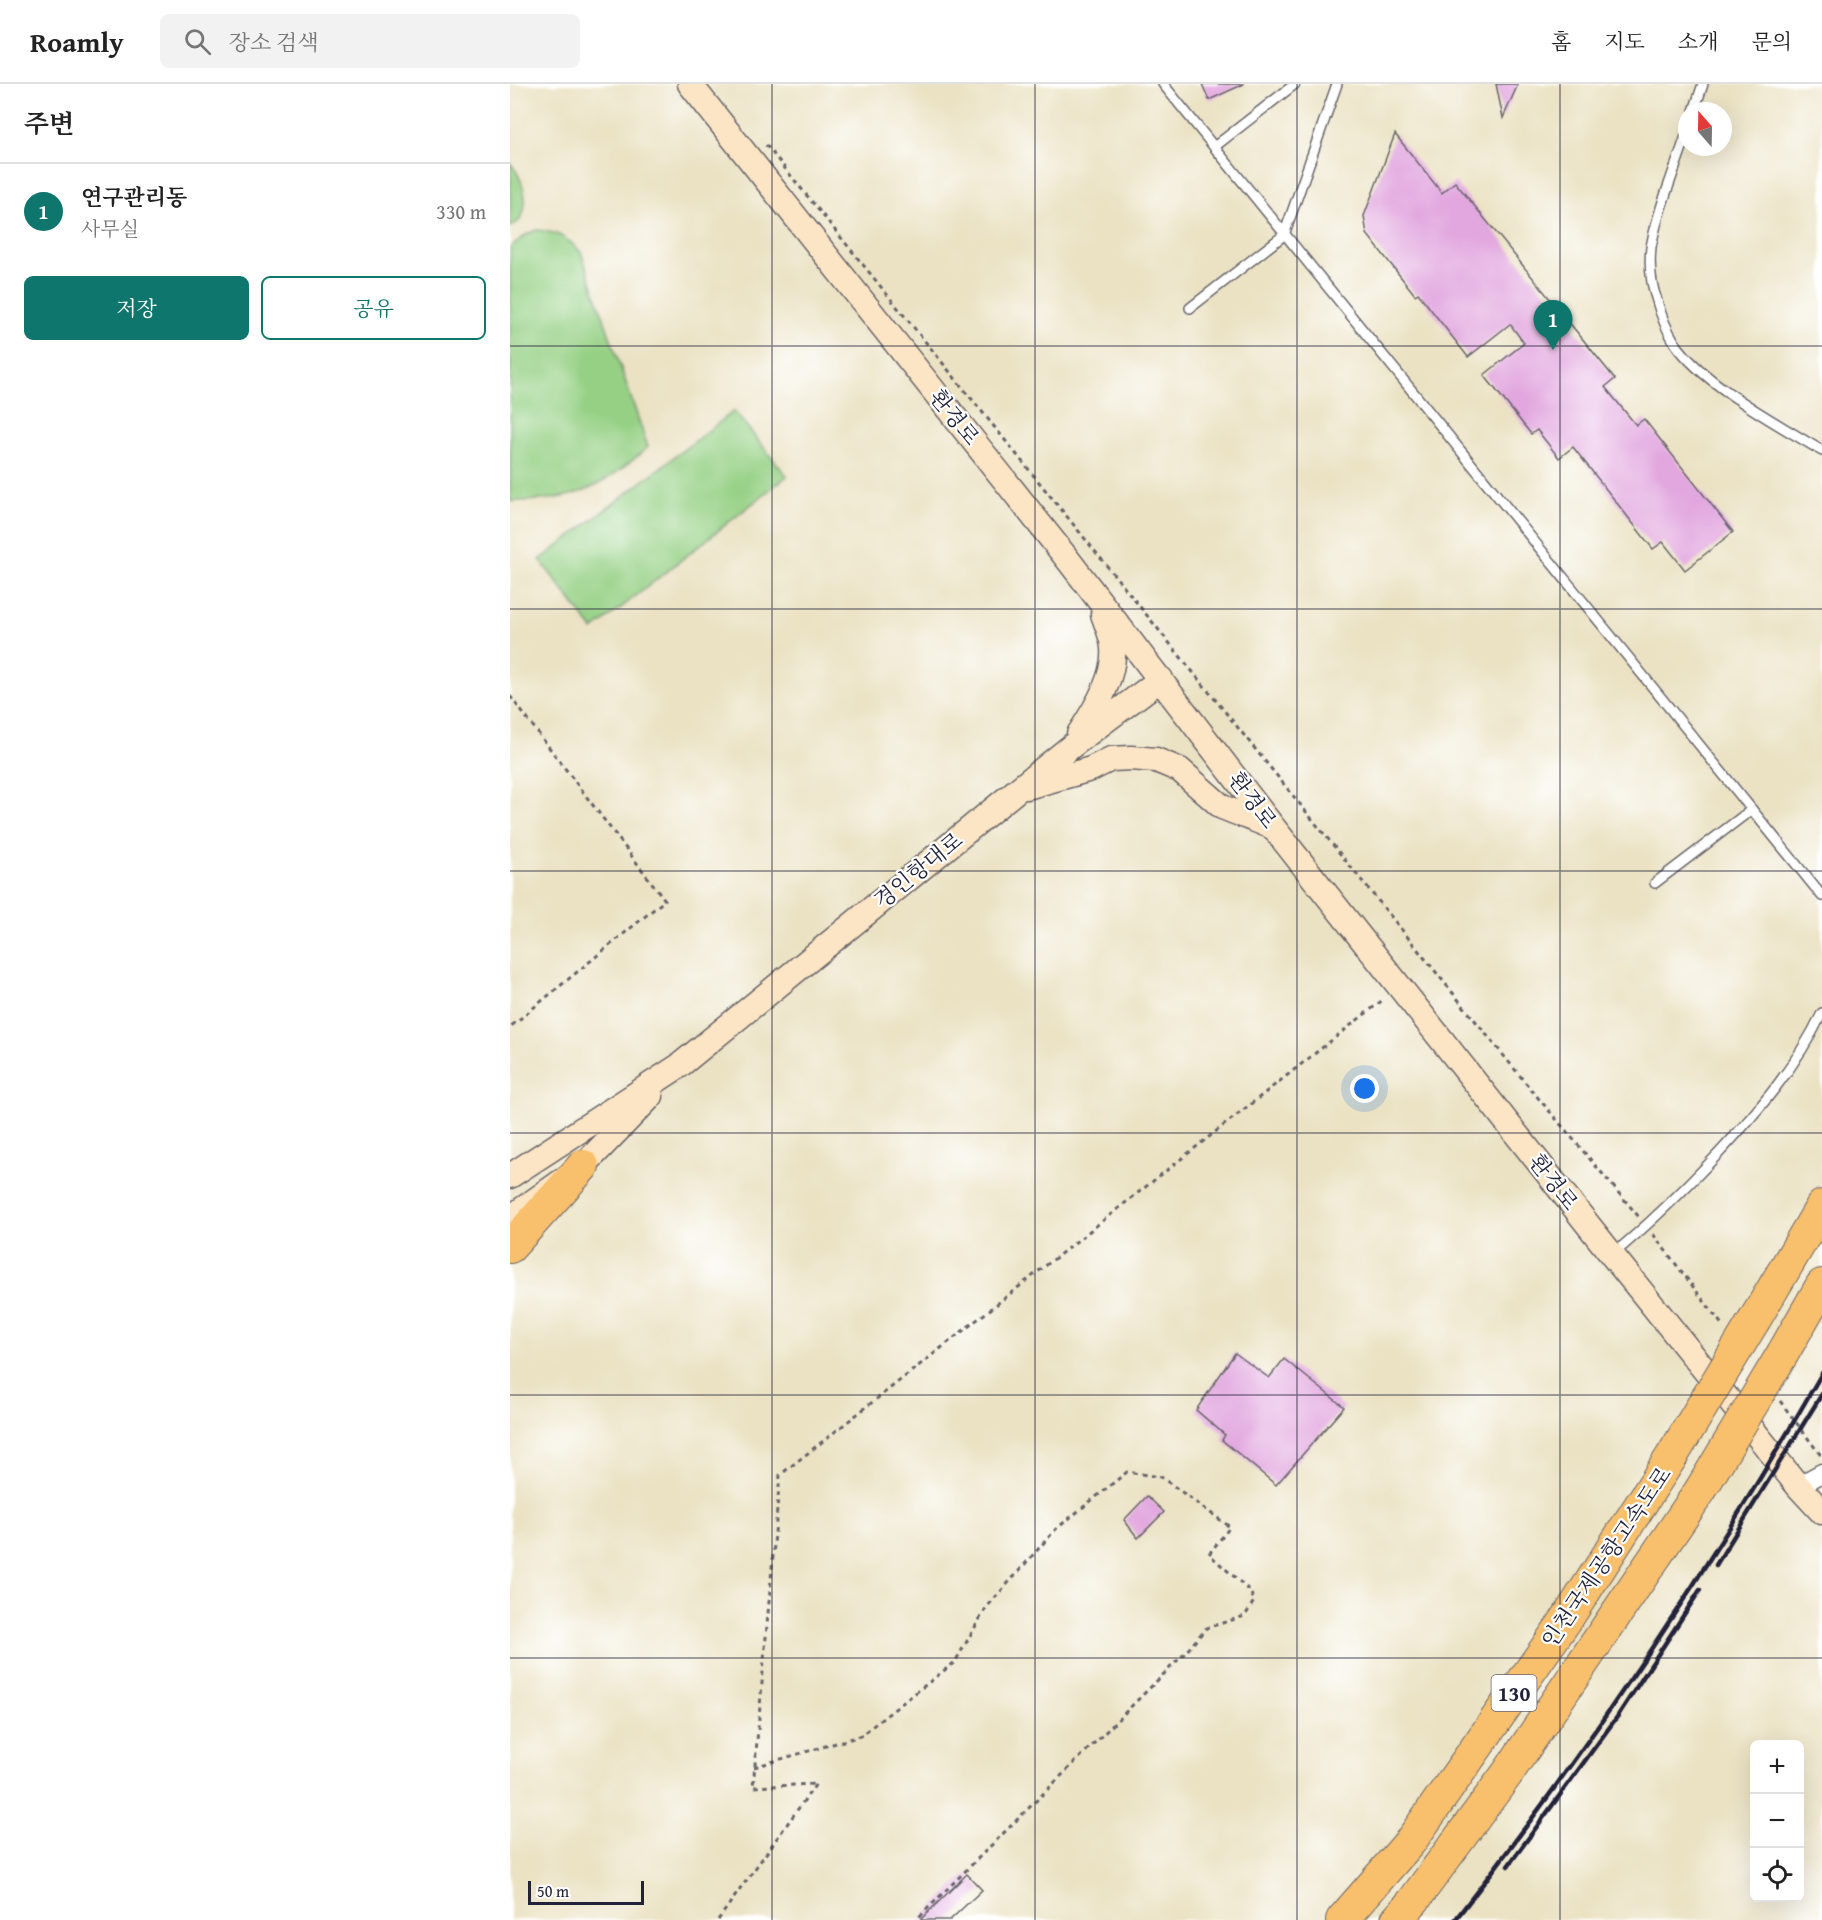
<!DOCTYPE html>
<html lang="ko">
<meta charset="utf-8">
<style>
body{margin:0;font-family:"Gentium Book Plus","Noto Serif KR",serif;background:#f2f2f2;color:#222}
.controls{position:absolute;right:18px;bottom:18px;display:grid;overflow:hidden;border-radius:9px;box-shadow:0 6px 24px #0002}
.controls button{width:54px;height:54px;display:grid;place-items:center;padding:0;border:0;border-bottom:2px solid #e0e0e0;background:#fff;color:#222;font:30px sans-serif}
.compass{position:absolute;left:1168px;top:18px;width:54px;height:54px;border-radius:50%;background:#fff;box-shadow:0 6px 24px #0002;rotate:340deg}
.scale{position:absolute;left:18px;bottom:15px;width:116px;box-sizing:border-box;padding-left:6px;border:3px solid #22223b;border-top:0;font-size:16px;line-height:21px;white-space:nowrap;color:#22223b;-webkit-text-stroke:4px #fff;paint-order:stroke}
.you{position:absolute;left:855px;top:1005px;width:21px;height:21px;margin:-15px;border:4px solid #fff;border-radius:50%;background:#1a73e8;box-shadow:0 0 0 9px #1a73e833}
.badge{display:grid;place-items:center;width:39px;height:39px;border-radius:50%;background:#0f766e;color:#fff;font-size:20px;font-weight:700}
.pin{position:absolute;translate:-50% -50px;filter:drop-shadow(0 2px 3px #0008)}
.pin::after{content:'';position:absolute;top:32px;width:21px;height:18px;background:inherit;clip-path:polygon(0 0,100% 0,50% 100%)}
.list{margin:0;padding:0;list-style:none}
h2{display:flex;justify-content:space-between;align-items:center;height:78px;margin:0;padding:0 24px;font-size:26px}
h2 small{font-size:20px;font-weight:400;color:#767676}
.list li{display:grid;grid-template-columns:39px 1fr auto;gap:18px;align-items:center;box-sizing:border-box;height:96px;padding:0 24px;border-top:2px solid #e0e0e0}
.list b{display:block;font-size:22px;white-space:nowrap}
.list p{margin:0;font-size:20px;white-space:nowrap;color:#767676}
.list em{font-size:20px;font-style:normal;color:#767676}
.actions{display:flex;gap:12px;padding:18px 24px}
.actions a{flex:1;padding:14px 0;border:2px solid #0f766e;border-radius:9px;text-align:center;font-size:21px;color:#0f766e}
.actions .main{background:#0f766e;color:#fff}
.icon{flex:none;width:33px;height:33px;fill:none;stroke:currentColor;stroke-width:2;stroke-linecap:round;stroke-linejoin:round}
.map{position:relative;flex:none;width:1312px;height:1836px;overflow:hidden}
header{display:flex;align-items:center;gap:36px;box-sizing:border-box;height:84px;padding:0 30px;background:#fff;border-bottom:2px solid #e0e0e0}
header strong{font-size:28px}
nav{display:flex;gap:33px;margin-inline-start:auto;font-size:21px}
.search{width:420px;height:54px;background:#f2f2f2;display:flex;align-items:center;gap:15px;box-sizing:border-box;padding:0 21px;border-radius:9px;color:#767676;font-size:22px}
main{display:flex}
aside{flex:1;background:#fff}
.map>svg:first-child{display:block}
.green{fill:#95d084;stroke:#5c7960;stroke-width:1.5}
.building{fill:#e2a7df}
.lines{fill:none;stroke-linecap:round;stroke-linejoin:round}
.lane-casing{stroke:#68656b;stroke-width:12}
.street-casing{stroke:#68656b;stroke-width:21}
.secondary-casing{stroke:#68656b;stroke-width:27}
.highway-casing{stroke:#68656b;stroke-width:34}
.path{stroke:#68656b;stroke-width:3;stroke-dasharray:4.5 4.5;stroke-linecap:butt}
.lane{stroke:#fff;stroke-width:9}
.street{stroke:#fff;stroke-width:18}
.secondary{stroke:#fce5c4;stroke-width:24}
.highway{stroke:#f8bf6c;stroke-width:32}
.rail{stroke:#22223b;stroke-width:4.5}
.highway-bridge-casing{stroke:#68656b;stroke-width:34;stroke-linecap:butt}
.highway-bridge{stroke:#f8bf6c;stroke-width:32}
.grid{fill:none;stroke:#22223b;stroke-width:1.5;stroke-opacity:0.55}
.labels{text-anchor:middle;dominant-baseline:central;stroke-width:4.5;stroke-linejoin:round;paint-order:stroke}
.shield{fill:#fff;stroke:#646476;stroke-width:1.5}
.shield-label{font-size:21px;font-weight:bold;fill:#22223b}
.street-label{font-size:22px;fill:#22223b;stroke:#fff}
</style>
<header>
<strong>Roamly</strong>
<div class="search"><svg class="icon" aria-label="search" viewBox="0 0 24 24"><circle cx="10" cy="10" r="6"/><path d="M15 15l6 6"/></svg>장소 검색</div>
<nav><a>홈</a><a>지도</a><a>소개</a><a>문의</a></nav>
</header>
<main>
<aside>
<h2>주변<small></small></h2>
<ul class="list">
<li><span class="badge">1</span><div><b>연구관리동</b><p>사무실</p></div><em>330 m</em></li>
</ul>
<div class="actions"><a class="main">저장</a><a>공유</a></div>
</aside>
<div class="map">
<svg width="1312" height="1836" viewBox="0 0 1312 1836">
<rect width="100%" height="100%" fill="#fff"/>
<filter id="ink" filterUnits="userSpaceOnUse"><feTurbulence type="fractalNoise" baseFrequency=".0167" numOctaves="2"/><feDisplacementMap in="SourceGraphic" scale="12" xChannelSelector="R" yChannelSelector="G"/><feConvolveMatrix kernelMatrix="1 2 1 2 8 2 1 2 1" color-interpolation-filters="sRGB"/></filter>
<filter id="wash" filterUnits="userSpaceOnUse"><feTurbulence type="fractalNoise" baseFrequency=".008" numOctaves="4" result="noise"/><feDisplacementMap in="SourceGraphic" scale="24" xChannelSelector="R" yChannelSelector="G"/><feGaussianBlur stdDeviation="1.35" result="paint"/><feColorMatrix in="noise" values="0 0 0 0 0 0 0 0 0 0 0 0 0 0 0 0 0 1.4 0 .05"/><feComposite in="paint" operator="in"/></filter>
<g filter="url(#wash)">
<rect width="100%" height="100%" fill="#ebe2c3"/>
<!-- green -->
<path class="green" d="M0 79C12 92 20 116 11 134 9 138 4 141 0 143Z
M26 146C47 147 57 154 71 168L138 363C91 405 64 418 0 417V163L17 150Z
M224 327 277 392 83 546 30 476Z"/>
<g id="blocks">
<!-- building -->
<path class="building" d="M692 0H734L699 16Z
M986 0H1008L993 34Z
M885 50 932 109 945 98 1105 295 1095 303 1126 341 1134 335 1223 448 1175 486 1153 458 1143 465 1063 363 1049 374 1027 346 1021 350 974 291 1014 259 1000 240 958 273 908 209 905 211 857 150 854 132Z
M725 1269 759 1294 774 1275 834 1323 766 1401 712 1356 715 1351 686 1326Z
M637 1412 654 1428 628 1454 614 1436Z
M457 1790 472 1806 440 1836H410Z"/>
</g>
</g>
<g filter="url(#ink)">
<use href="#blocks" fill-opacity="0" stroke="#68656b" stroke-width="1.5"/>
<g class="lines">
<defs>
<path id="lane" d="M653 0 1312 812
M1184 27 1193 0
M1177 49C1165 86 1148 125 1141 163 1139 181 1141 200 1147 217 1151 232 1157 246 1165 259 1194 301 1268 340 1312 367
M704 63 785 0
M680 224 774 151 827 0
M1145 799 1241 726
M1103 1170C1141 1139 1175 1105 1209 1069 1249 1026 1286 983 1312 929"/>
<path id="street" d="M1288 1402 1312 1389"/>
<path id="secondary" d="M180 0 559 477 763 743 889 902 1102 1171 1288 1402 1312 1428
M569 650C585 626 609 588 602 557 600 548 596 539 593 530
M517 703 581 685 601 675 621 674 646 676 670 686 712 723 763 743
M0 1092 169 982 506 707 563 661 651 595
M0 1134 73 1082 141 1012"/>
<path id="highway" d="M0 1163 73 1082
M1245 1235 1312 1122
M1273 1269 1312 1201
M832 1836 900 1758 1058 1533 1162 1372
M887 1836 904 1816 997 1690 1190 1407"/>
</defs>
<!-- lane casing -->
<use href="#lane" class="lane-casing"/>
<!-- street casing -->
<use href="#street" class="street-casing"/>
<!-- secondary casing -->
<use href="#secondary" class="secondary-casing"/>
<!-- highway casing -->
<use href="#highway" class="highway-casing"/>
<!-- path -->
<path class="path" d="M256 61 1019 1003 1129 1133
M0 612 155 816 0 943
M1143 1150 1213 1242
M1270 1317 1312 1373
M244 1683 350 1652 445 1578 476 1524 546 1445 617 1388 651 1393 720 1443 699 1470 740 1507 744 1517 735 1532 696 1544 676 1568 406 1836
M208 1836 306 1700 243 1703 270 1391 874 915"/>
<!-- lane -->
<use href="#lane" class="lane"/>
<!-- street -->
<use href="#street" class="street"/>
<!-- secondary -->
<use href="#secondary" class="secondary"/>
<!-- highway -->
<use href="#highway" class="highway"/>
<!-- rail -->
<path class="rail" d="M1206 1481 1312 1310
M998 1782 1107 1633 1190 1506
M945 1836C1080 1663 1203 1480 1312 1289"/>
<defs>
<path id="highway-bridge" d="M1162 1372 1245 1235
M1190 1407 1273 1269"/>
</defs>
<!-- highway-bridge casing -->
<use href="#highway-bridge" class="highway-bridge-casing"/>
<!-- highway-bridge -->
<use href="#highway-bridge" class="highway-bridge"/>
</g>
</g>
<!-- grid -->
<path class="grid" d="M262 0V1836M525 0V1836M787 0V1836M1050 0V1836M0 262H1312M0 525H1312M0 787H1312M0 1049H1312M0 1311H1312M0 1574H1312"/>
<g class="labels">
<!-- shield labels -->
<rect class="shield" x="981.5" y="1591" width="45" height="36" rx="4.5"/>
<g class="shield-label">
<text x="1004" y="1609">130</text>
</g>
<!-- street labels -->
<g class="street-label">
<text transform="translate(445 333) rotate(51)">환경로</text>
<text transform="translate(743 716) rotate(53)">환경로</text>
<text transform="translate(408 786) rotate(-39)">경인항대로</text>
<text transform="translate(1044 1098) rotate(52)">환경로</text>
<text transform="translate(1096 1473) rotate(-56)">인천국제공항고속도로</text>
</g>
</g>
</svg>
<div class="controls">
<button>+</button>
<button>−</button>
<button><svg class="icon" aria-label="locate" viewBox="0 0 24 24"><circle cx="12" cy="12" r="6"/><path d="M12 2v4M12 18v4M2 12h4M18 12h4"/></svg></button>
</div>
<svg class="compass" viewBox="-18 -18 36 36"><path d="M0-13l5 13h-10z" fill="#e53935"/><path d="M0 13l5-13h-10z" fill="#767676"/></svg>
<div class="scale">50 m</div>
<div class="you"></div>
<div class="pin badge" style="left:1043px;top:266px">1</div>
</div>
</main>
